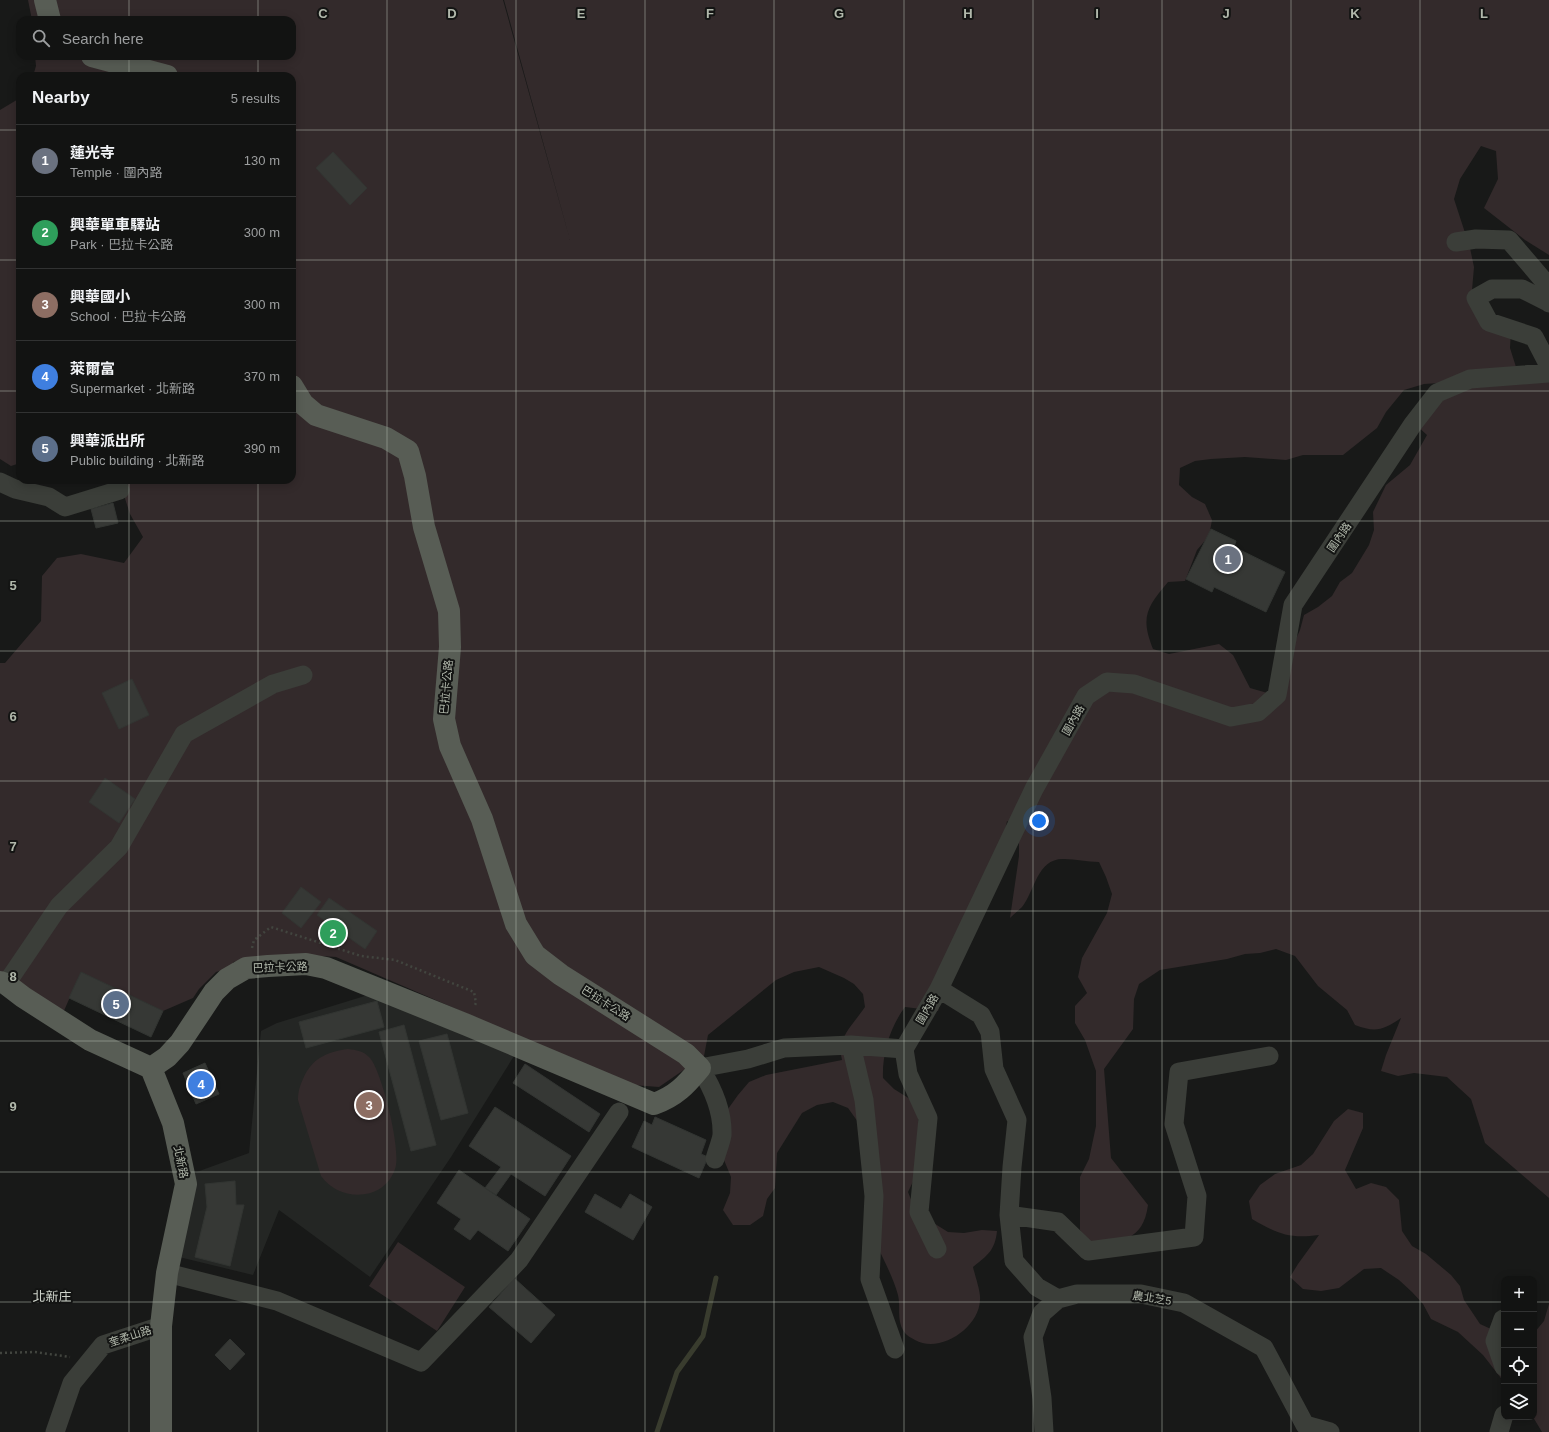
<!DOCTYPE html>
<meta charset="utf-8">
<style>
body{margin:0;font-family:Arial,"Noto Sans TC",sans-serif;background:#1b1c1b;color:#f1f3f6}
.controls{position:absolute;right:12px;bottom:12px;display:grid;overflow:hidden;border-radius:8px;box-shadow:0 2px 10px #0003}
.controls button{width:36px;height:36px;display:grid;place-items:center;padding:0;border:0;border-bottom:1px solid #313232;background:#121312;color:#f1f3f6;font:20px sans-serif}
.you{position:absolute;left:1039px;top:821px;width:14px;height:14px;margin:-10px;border:3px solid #fff;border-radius:50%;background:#1a73e8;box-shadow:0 0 0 6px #1a73e833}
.badge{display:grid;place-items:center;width:26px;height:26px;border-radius:50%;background:#8c9099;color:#fff;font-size:13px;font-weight:700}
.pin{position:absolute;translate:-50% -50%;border:2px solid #fff;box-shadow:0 1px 4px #0006}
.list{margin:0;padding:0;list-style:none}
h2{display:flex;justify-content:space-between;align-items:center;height:52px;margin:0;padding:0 16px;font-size:17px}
h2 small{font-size:13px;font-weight:400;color:#9c9e9f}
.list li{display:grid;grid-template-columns:26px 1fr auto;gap:12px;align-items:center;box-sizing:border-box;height:72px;padding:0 16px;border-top:1px solid #313232}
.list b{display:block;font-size:15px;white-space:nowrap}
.list p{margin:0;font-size:13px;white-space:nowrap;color:#9c9e9f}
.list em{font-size:13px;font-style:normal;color:#9c9e9f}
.icon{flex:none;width:22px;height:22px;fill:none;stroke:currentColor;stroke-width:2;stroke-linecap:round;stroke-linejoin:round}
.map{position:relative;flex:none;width:1549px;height:1432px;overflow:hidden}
.search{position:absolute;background:#121312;box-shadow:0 2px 10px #0003;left:16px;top:16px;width:280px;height:44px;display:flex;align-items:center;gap:10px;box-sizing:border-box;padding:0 14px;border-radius:12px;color:#9c9e9f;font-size:15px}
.panel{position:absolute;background:#121312;box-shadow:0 2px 10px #0003;left:16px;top:72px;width:280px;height:412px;border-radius:12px}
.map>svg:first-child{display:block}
.built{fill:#242624}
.green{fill:#332a2b;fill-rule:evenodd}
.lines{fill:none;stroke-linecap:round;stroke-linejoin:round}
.stream{stroke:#393c2e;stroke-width:5}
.building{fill:#363835;stroke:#323532}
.path{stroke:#42453f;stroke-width:2.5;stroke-dasharray:2 3;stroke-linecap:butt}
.minor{stroke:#3b3e39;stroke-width:19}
.major{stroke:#585d55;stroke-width:22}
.grid{fill:none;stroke:#b1b8ab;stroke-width:1;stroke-opacity:0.55}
.labels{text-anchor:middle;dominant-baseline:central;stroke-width:4;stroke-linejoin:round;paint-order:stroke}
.street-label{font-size:11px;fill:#b1b8ab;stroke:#131413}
.quarter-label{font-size:13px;fill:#cfd4cb;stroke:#131413}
.grid-label{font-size:13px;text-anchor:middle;font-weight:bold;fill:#b1b8ab;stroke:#131413;stroke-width:4;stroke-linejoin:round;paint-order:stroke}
</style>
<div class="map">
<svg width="1549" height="1432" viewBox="0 0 1549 1432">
<rect width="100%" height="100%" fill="#181918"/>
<!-- built -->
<path class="built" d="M368 995 514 1056 451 1157 370 1277 279 1210 253 1275 179 1257 191 1174 249 1153 261 1031 277 1023Z"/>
<!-- green -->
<path class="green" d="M28 0H503L570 240 504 0H1549V255L1525 240 1484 208 1498 179 1496 151 1481 146 1460 179 1454 199 1470 248 1474 267 1471 302 1511 331 1510 348 1516 367 1549 374V1198L1485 1143 1471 1099 1447 1077 1414 1073 1398 1076 1381 1071 1386 1055 1401 1018C1383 1030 1376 1033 1355 1025L1347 1010 1318 986 1295 956 1276 949 1260 953 1245 954 1227 959 1160 970 1139 984 1134 999 1133 1029 1104 1069 1111 1158 1148 1205C1143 1242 1121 1241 1090 1245L1080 1230V1177L1089 1159 1096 1126V1071L1085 1040 1075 1023V1006L1087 993 1078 977 1082 958 1107 913 1112 894 1106 877 1099 862C1087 862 1076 859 1064 859 1037 858 1035 891 1022 907 1018 911 1014 914 1010 918L1019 856V831L1007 821 1004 837 942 997 938 1011 905 1007C890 1027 882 1054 883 1078L894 1089 910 1099 918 1114 920 1167 908 1192 916 1212 948 1232 964 1233 982 1230 997 1231C995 1250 988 1255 973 1267 975 1276 981 1292 980 1300 979 1328 940 1354 915 1340 912 1338 907 1336 905 1333 896 1321 901 1308 898 1295 893 1277 883 1258 875 1242L858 1122 848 1108 833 1102 817 1105 802 1113 777 1153 775 1188 767 1199 763 1216 750 1225H733L723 1210 730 1193 731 1177 724 1160 728 1109 738 1095 749 1082 766 1075 842 1060C836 1038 853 1025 865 1007L863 994 854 984 844 978 819 967 794 972 776 980 708 1035 704 1056 659 1087 632 1085 336 957 292 954 233 962V967L216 972 199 989 193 998 163 1011 81 972 63 1013 0 972V663H5L41 621 42 576 57 558 81 554 124 563 143 537 130 514 119 480H292V76H33L36 66 35 56H292V20H32ZM1440 383 1416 425 1427 435 1410 465 1386 485 1373 512 1374 530 1369 545 1352 573 1340 582 1332 596 1318 607 1304 615 1300 630 1271 694 1250 688 1233 655 1219 644 1169 654 1153 649C1140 617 1147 607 1168 582L1185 581 1197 550 1209 536 1212 520 1205 504 1192 497 1179 485 1180 468 1195 461 1211 459 1245 457 1286 460 1303 455H1343L1377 428 1386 412 1404 390 1424 384Z
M20 98V463L11 466 0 459V110Z
M348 1049C356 1050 364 1051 370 1058 382 1072 402 1152 395 1169 384 1202 339 1202 321 1176L298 1100C298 1091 300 1086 303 1079 312 1058 327 1052 348 1049Z
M1348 1109 1363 1113V1128L1345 1170 1356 1189 1371 1183 1386 1187 1399 1200 1402 1231 1412 1246 1426 1254 1451 1275 1460 1286 1464 1300 1480 1324 1504 1335V1382L1483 1355 1458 1332 1431 1319 1423 1304 1412 1292 1399 1280 1381 1268 1364 1269 1339 1288 1321 1291 1303 1289 1290 1277 1298 1264 1319 1235C1289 1239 1278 1234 1252 1219L1249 1201 1260 1185 1275 1174 1301 1165 1313 1154 1334 1121Z
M398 1242 465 1287 437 1331 369 1286Z
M1549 1304V1432H1542L1533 1417 1534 1333 1544 1321Z"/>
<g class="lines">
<!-- stream -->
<path class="stream" d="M657 1432 677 1372 703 1336 716 1278"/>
</g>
<!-- building -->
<path class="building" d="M333 152 367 188 350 205 316 168Z
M113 503 118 523 96 528 91 509Z
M1211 529 1236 541 1234 547 1285 572 1266 612 1214 587 1212 592 1186 579Z
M132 679 149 715 119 729 102 693Z
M105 778 135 799 119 823 89 802Z
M301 887 321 902 301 928 282 913Z
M329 898 377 931 365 949 317 915Z
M81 972 163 1011 151 1037 69 998Z
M377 1001 384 1027 306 1048 299 1022Z
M404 1025 436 1145 411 1151 379 1032Z
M447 1034 468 1113 441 1120 419 1041Z
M205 1063 219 1094 196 1104 183 1073Z
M525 1064 600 1114 589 1132 513 1083Z
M495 1107 571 1156 545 1196 511 1174 496 1195 485 1188 501 1167 469 1146Z
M655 1117 706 1140 701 1154 708 1157 699 1178 632 1147 644 1121 652 1125Z
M459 1170 530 1219 508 1251 478 1230 470 1240 454 1229 461 1219 437 1203Z
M235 1181 236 1205H244L230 1266 195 1257 207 1207 205 1184Z
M595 1194 621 1209 630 1194 652 1207 633 1240 585 1212Z
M514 1278 555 1315 531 1343 489 1307Z
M230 1339 245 1354 230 1370 215 1355Z"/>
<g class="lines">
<!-- path -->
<path class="path" d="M252 948 254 940 271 927 361 956 395 960 474 992 476 1003 474 1007
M0 1353 35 1352 70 1357"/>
<!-- minor -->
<path class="minor" d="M1456 242 1476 239 1509 240 1544 281 1549 303
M1549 301 1548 302 1522 289H1492L1476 298 1489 322 1534 337 1549 366
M0 482 15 489 49 497 65 507 120 490
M6 984 59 906 119 847 184 734 273 684 303 675
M939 989 981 1015 990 1032 994 1069 1017 1120 1012 1167 1009 1215 1014 1261 1037 1287 1058 1299
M851 1045 864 1100 874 1196 870 1279 895 1349
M904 1049 908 1074 928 1118 919 1212 937 1249
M715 1159C717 1151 721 1142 722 1135 723 1111 712 1087 700 1068L748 1059 784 1048 851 1045 904 1049 939 989 1034 789 1086 696 1107 682 1134 684 1231 717 1258 712 1277 695 1293 605 1413 424 1437 393 1470 379 1549 373
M1009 1215 1058 1222 1088 1251 1194 1237 1197 1196 1174 1124 1179 1072 1269 1056
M167 1273 277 1301 421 1362 519 1260 619 1112
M1503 1319 1495 1341 1504 1367
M55 1432 72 1383 103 1345 161 1326
M1044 1432 1042 1398 1033 1337 1042 1313 1058 1299 1077 1294H1141L1184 1303 1264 1348 1305 1425 1330 1432
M1499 1432 1504 1415"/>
<!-- major -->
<path class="major" d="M45 0 50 20
M92 56 167 76
M0 982 6 984 23 997 90 1040 151 1068 173 1123 186 1184 167 1273 161 1326V1432
M151 1068 167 1057 180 1043 214 992 227 979 246 968 268 966 306 964 326 968 467 1025 654 1104C676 1096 686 1085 700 1068L686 1054 561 975 535 955 516 924 482 819 450 746 444 719 450 647 449 611 424 527 415 476 408 451 386 438 316 415 303 404 292 386"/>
</g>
<!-- grid -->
<path class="grid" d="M129 0V20M258 0V20M387 0V1432M516 0V1432M645 0V1432M774 0V1432M904 0V1432M1033 0V1432M1162 0V1432M1291 0V1432M1420 0V1432M129 56V76M258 56V76M0 130H20M292 130H1549M0 260H20M292 260H1549M0 391H20M292 391H1549M129 480V1432M258 480V1432M0 521H1549M0 651H1549M0 781H1549M0 911H1549M0 1041H1549M0 1172H1549M0 1302H1504M1534 1302H1549"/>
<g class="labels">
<!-- street labels -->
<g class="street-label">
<text transform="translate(1339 537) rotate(-56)">圍內路</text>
<text transform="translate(446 687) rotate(-85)">巴拉卡公路</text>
<text transform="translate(1073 720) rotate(-61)">圍內路</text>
<text transform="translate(280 967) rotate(-2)">巴拉卡公路</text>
<text transform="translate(606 1003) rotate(32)">巴拉卡公路</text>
<text transform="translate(927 1009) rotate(-60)">圍內路</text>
<text transform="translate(181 1162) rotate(78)">北新路</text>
<text transform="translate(1152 1298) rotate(9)">農北芝5</text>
<text transform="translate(130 1336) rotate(-18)">奎柔山路</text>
</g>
<!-- quarter labels -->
<g class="quarter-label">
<text x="52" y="1296">北新庄</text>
</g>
</g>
<g class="grid-label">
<text x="323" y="18">C</text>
<text x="452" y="18">D</text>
<text x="581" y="18">E</text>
<text x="710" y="18">F</text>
<text x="839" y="18">G</text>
<text x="968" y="18">H</text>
<text x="1097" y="18">I</text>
<text x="1226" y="18">J</text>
<text x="1355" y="18">K</text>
<text x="1484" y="18">L</text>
<text x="13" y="590">5</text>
<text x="13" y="721">6</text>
<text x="13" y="851">7</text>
<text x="13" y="981">8</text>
<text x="13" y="1111">9</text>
</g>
</svg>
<div class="controls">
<button>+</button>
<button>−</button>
<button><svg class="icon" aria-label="locate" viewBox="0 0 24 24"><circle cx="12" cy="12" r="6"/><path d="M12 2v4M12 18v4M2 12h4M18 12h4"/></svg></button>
<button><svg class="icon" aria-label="layers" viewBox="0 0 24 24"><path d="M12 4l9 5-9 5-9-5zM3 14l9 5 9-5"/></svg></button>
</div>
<div class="you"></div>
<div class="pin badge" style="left:1228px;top:559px;background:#6b7280">1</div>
<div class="pin badge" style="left:333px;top:933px;background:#2e9e5b">2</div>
<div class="pin badge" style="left:369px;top:1105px;background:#8d6e63">3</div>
<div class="pin badge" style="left:201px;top:1084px;background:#3f7fe0">4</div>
<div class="pin badge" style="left:116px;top:1004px;background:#5c6f8a">5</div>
<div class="search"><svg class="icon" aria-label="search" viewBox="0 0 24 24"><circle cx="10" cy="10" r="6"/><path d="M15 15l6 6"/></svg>Search here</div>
<section class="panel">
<h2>Nearby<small>5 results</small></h2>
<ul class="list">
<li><span class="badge" style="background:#6b7280">1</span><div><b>蓮光寺</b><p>Temple · 圍內路</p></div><em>130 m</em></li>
<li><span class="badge" style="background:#2e9e5b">2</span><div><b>興華單車驛站</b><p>Park · 巴拉卡公路</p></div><em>300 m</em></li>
<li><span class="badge" style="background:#8d6e63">3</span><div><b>興華國小</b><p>School · 巴拉卡公路</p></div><em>300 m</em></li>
<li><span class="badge" style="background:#3f7fe0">4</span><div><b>萊爾富</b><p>Supermarket · 北新路</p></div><em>370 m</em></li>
<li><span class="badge" style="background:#5c6f8a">5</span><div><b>興華派出所</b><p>Public building · 北新路</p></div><em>390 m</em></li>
</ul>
</section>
</div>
